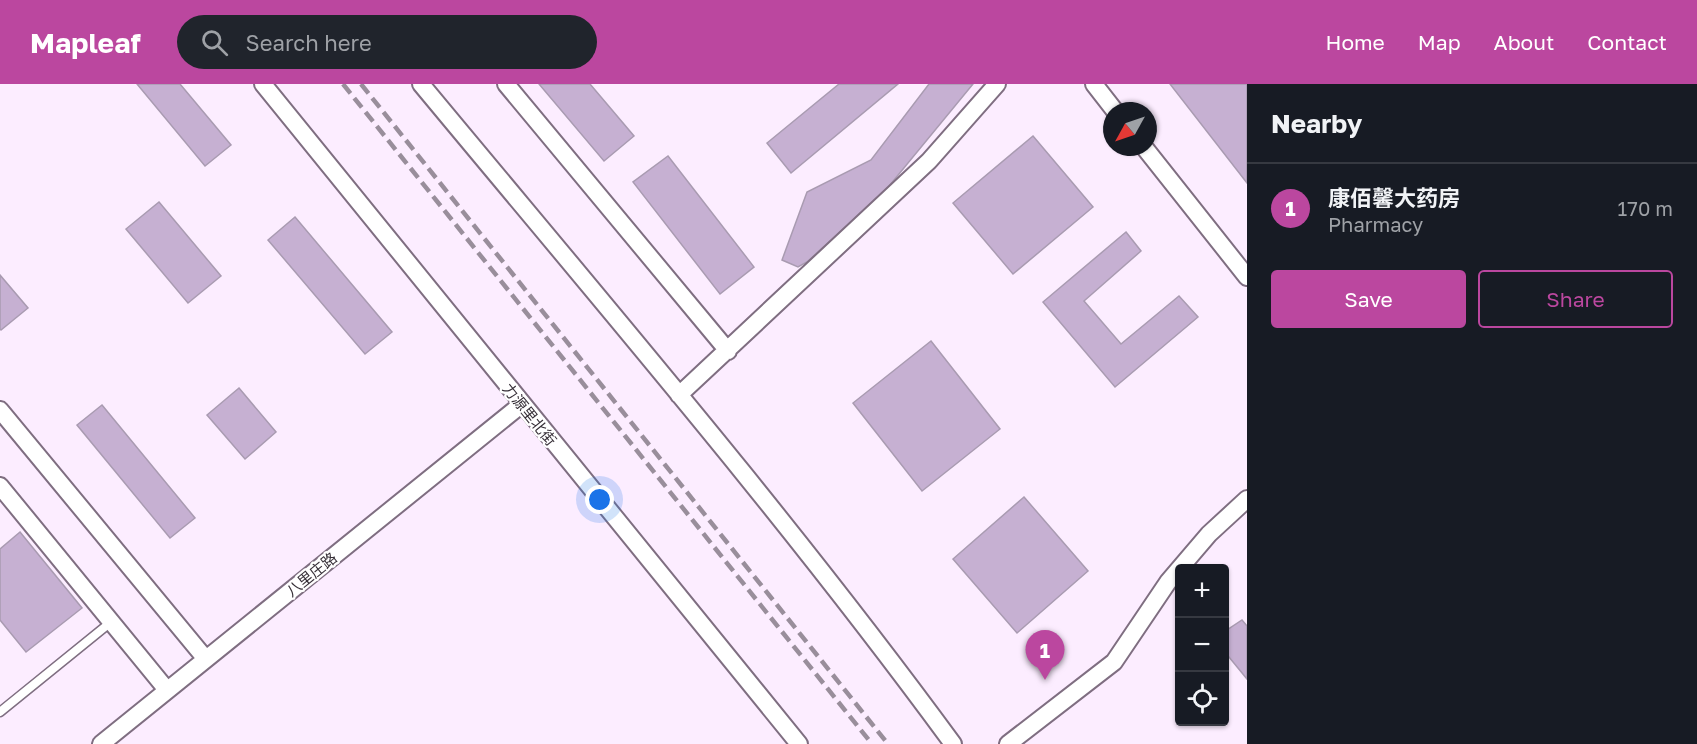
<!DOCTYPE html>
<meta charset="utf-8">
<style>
body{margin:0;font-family:"Golos Text","Noto Sans SC",sans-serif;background:#20242c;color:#f1f3f6}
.controls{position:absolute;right:18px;bottom:18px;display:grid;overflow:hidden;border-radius:6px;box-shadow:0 2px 4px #0004}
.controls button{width:54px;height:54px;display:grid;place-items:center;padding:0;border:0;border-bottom:2px solid #363941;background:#171b24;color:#f1f3f6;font:30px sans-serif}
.compass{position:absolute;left:1103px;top:18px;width:54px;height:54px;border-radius:50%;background:#171b24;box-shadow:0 2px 4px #0004;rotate:230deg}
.you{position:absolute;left:600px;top:416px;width:21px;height:21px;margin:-15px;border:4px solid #fff;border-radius:50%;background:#1a73e8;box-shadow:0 0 0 9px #1a73e833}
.badge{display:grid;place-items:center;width:39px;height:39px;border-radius:50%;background:#bb479f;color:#fff;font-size:20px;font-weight:700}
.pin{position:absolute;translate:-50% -50px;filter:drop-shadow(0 2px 3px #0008)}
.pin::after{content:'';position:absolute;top:32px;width:21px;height:18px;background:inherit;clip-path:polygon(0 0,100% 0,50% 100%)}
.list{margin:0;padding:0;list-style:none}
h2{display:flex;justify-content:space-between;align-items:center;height:78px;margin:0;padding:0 24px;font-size:26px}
h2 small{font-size:20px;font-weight:400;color:#9ea1a6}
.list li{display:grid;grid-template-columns:39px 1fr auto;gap:18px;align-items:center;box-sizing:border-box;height:90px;padding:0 24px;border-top:2px solid #363941}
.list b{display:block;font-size:22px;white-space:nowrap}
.list p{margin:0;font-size:20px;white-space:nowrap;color:#9ea1a6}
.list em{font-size:20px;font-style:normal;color:#9ea1a6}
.actions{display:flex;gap:12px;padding:18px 24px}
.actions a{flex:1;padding:14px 0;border:2px solid #bb479f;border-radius:6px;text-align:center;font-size:21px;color:#bb479f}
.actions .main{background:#bb479f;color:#fff}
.icon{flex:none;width:33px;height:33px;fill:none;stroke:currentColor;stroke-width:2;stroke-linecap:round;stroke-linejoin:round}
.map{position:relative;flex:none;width:1247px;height:660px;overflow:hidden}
header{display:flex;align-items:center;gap:36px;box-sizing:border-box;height:84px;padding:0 30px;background:#bb479f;color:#fff}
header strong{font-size:28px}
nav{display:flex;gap:33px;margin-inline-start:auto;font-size:21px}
.search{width:420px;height:54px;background:#20242c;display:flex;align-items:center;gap:15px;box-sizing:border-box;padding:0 21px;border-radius:33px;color:#9ea1a6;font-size:22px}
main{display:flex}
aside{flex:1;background:#171b24}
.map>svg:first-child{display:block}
.building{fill:#c6b0d2;stroke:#a99bb1;stroke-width:1.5}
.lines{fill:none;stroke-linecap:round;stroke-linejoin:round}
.lane-casing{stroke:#7f6e81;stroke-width:11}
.street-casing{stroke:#7f6e81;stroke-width:20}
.lane{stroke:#fff;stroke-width:8}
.street{stroke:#fff;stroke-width:16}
.rail{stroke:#998e9b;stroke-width:4.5;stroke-dasharray:12 6;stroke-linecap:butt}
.labels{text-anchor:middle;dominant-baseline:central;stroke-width:4.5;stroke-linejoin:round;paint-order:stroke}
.street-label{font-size:15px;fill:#362f37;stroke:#fff}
</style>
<header>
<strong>Mapleaf</strong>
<div class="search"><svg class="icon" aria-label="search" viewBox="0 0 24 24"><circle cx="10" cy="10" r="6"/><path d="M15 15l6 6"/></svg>Search here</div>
<nav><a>Home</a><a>Map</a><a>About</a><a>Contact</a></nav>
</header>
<main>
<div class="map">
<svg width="1247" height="660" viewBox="0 0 1247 660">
<rect width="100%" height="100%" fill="#fcedff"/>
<!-- building -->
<path class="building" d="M137 0H180L231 61 205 82Z
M539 0H590L634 52 604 77Z
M839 0H898L791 89 767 59Z
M929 0H973L885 107 807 178 798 183 782 176 807 108 871 76Z
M1170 0H1247V99Z
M1033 52 1093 123 1013 190 953 119Z
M668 72 754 183 720 210 633 98Z
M159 118 221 192 188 219 126 145Z
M295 133 392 248 365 270 268 156Z
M1126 148 1141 167 1084 217 1121 260 1179 212 1198 233 1115 303 1043 218Z
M0 191 28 224 1 246 0 245Z
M931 257 1000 345 922 407 853 319Z
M239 304 276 348 245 375 207 331Z
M102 321 195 434 170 454 77 341Z
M1024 413 1088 487 1017 549 953 475Z
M20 448 82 524 26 568 0 536V465Z
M1242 536 1247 542V595L1224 567V548Z"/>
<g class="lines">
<defs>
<path id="lane" d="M0 628 111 538"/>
<path id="street" d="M263 0 799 660
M421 0C601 217 786 432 953 660
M506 0 728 267
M1094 0 1115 27
M1144 63 1247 193
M679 311 929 77 997 0
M0 326 205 574
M0 402 167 606
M101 660 522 320
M1008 660 1114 578 1168 498 1209 450 1247 415"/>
</defs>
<!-- lane casing -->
<use href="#lane" class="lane-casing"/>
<!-- street casing -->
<use href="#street" class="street-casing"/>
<!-- lane -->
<use href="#lane" class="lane"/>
<!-- street -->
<use href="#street" class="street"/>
<!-- rail -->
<path class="rail" d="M343 0 872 660
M361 0 888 660"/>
</g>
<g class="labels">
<!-- street labels -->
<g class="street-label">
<text transform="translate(530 330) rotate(51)">力源里北街</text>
<text transform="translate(311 490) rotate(-39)">八里庄路</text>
</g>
</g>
</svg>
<div class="controls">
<button>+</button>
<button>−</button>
<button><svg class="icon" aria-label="locate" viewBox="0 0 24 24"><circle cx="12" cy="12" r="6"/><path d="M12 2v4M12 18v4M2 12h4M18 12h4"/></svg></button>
</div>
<svg class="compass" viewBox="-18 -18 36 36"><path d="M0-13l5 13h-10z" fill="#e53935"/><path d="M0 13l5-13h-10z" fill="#9ea1a6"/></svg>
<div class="you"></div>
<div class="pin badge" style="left:1045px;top:596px">1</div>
</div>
<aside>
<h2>Nearby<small></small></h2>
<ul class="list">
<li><span class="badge">1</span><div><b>康佰馨大药房</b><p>Pharmacy</p></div><em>170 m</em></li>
</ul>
<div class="actions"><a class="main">Save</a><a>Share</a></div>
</aside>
</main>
